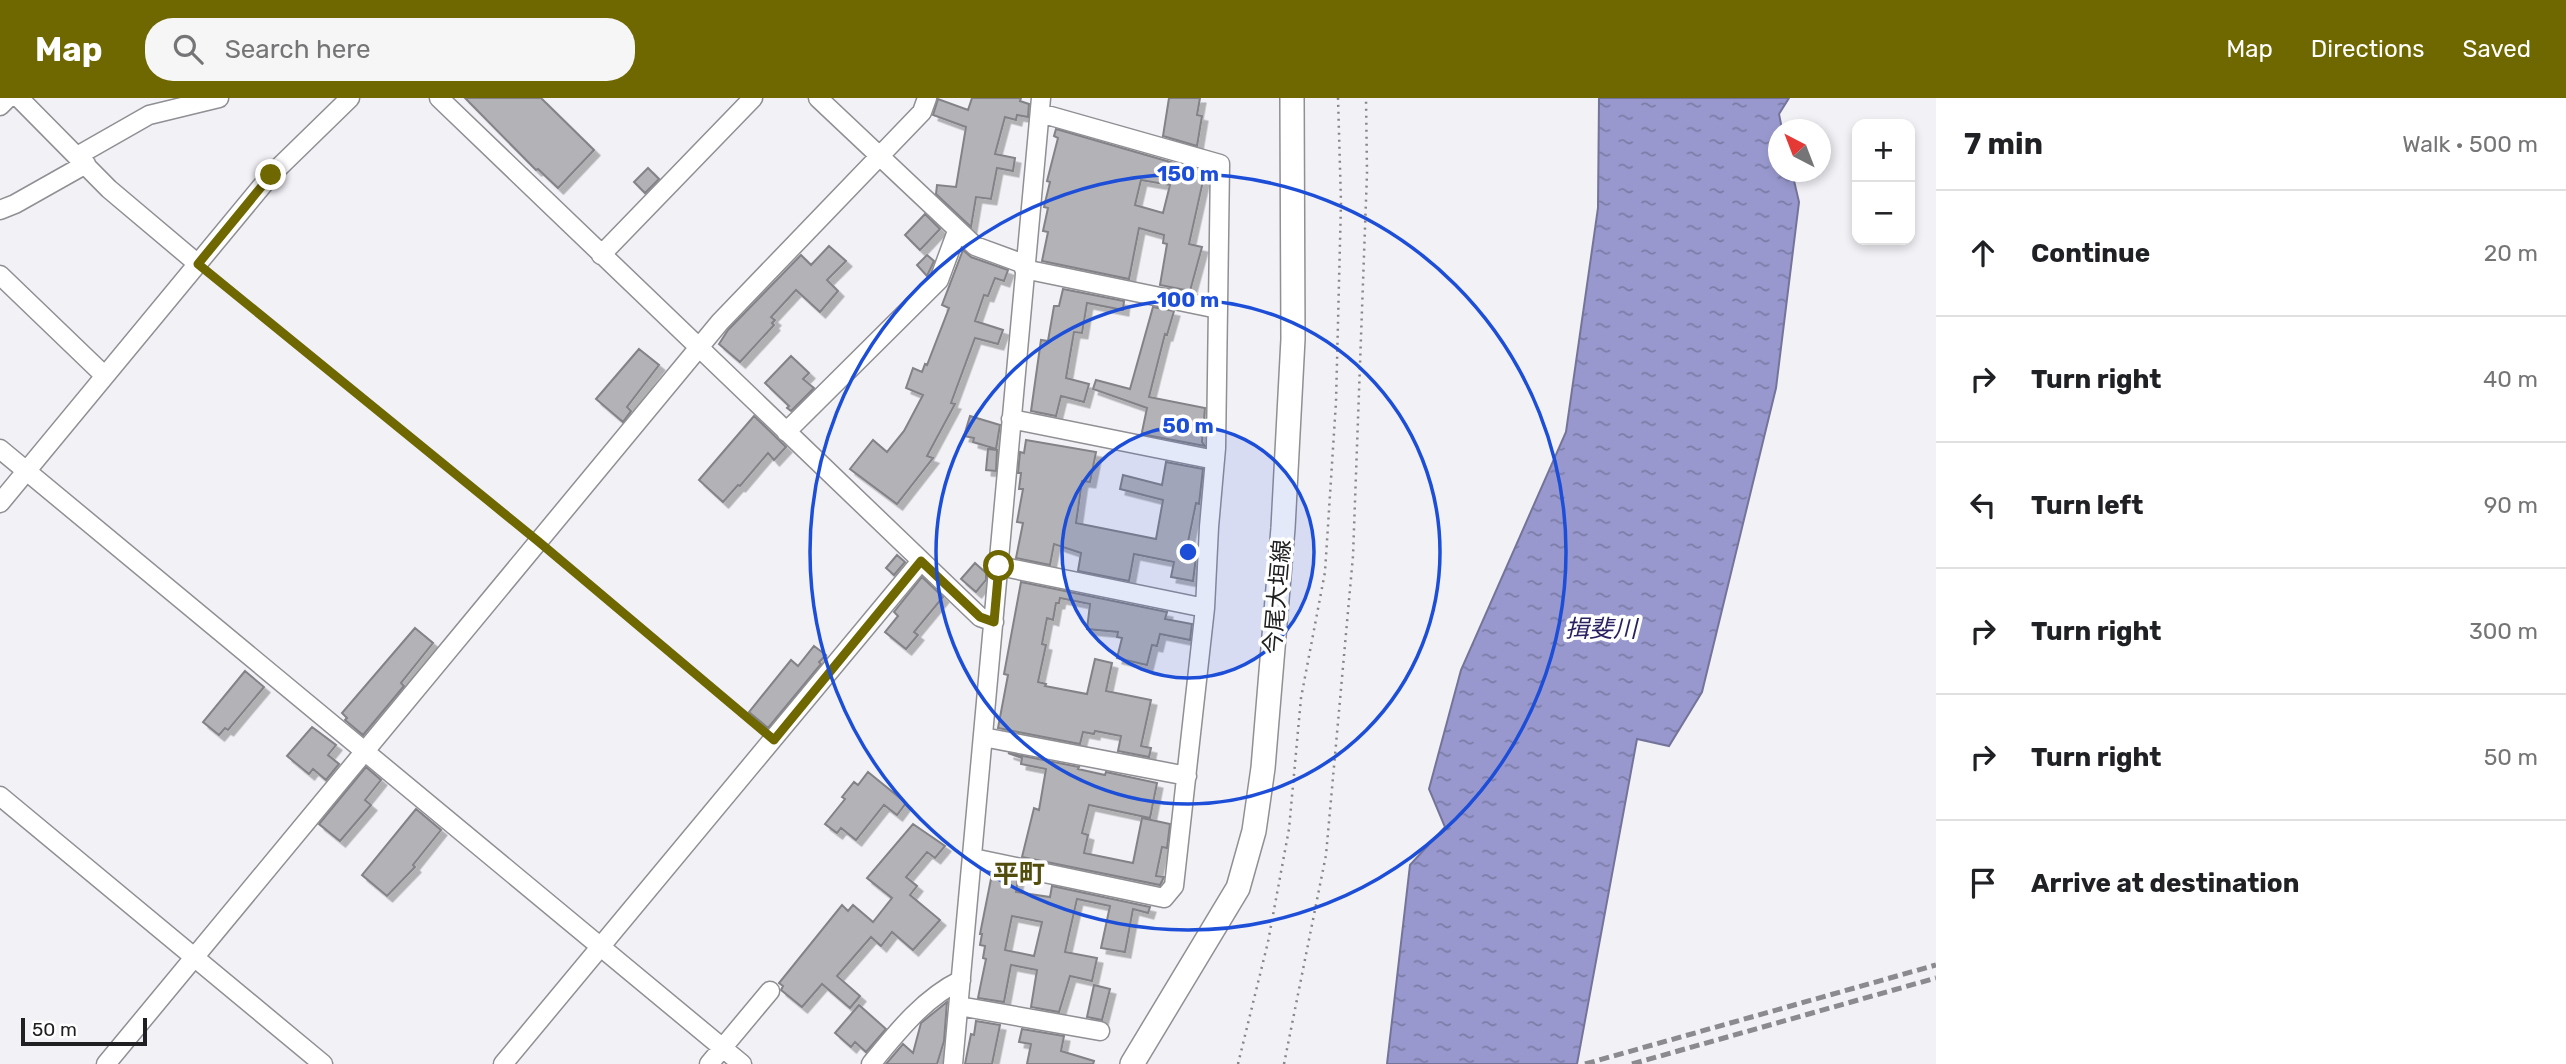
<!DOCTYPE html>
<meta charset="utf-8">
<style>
body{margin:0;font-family:Rubik,"Noto Sans JP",sans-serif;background:#f6f6f6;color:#202124}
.controls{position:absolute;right:21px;top:21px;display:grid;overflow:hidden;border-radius:14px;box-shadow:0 4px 10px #0003}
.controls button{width:63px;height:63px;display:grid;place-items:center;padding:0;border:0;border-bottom:2px solid #e0e0e0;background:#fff;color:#202124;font:35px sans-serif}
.compass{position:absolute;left:1768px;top:21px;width:63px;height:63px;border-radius:50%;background:#fff;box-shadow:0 4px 10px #0003;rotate:318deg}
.scale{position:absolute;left:21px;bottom:18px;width:126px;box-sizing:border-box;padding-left:7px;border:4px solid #202022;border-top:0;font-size:19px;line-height:24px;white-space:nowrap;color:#202022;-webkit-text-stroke:5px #fff;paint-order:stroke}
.stop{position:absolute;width:21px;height:21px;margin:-16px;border:5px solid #6f6700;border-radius:50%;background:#fff}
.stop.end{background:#6f6700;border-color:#fff;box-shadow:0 2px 7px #0008}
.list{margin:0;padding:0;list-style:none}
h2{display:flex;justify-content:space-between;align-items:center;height:91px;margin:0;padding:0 28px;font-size:30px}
h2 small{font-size:23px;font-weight:400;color:#757577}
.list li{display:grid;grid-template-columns:46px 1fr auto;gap:21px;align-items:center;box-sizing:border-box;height:126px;padding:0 28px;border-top:2px solid #e0e0e0}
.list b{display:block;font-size:26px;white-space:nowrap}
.list em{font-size:23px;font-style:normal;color:#757577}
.icon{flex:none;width:38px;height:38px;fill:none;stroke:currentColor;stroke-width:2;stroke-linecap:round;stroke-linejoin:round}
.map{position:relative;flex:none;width:1936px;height:966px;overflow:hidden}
header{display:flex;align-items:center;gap:42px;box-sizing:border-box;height:98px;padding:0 35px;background:#6f6700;color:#fff}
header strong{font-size:33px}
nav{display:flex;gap:38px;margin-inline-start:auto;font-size:24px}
.search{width:490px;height:63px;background:#f6f6f6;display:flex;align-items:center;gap:18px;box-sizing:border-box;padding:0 24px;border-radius:28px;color:#757577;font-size:26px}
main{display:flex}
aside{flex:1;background:#fff}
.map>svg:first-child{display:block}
.water{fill:url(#water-ripples);stroke:#74749a;stroke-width:2}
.building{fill:#b2b2b7;stroke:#828287;stroke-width:2;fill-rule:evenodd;filter:url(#shadow)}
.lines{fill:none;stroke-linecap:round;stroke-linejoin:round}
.minor-casing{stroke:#8f8f94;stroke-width:21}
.major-casing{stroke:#8f8f94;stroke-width:26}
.path{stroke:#868689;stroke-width:2.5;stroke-dasharray:2 5;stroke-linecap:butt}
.minor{stroke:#fff;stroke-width:18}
.major{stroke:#fff;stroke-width:23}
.rail{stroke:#8b8b8f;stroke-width:5;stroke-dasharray:10 5;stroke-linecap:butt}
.route{stroke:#6f6700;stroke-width:9}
.ring{fill:none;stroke:#1d4ed8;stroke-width:3.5}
.labels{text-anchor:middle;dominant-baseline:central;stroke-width:7;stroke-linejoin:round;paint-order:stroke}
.street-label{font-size:23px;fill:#202022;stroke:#fff}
.water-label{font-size:24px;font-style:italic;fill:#2a2161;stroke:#fff}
.quarter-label{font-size:26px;font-weight:bold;fill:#524d0d;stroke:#fff}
.centre{fill:#1d4ed8;stroke:#fff;stroke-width:3.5}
.ring-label{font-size:21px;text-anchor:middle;font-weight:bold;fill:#1d4ed8;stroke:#fff;stroke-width:7;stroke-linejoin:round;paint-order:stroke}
</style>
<header>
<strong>Map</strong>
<div class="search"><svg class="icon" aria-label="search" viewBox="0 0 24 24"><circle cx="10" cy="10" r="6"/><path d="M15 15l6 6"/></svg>Search here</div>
<nav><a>Map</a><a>Directions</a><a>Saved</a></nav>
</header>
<main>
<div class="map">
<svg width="1936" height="966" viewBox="0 0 1936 966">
<defs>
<pattern id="water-ripples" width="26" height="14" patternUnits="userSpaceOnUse" patternTransform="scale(1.75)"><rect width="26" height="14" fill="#9898ce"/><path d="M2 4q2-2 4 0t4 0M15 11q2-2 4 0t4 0" fill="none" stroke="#7c7ca7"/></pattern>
<filter id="shadow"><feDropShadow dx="5.5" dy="5.5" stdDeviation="0" flood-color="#0004"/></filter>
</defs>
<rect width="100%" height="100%" fill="#f1f1f6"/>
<!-- water -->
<path class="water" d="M1599 0H1789L1779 16 1782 31 1778 32V74H1792L1799 104 1776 290 1702 594 1669 648 1637 641 1577 966H1387L1410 767 1445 729 1429 691 1461 572 1566 334 1598 110Z"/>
<!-- building -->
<path class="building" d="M465 0H541L594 52 558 90 538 71 536 72Z
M972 0H1021L1020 3 1029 6 1028 19 1017 17 1016 22 1005 19 995 56 1015 60 1013 73 997 70 991 101 976 99 971 129 936 96 937 87 956 89 966 29 933 17 938 1 968 12Z
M1169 0H1200L1197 17 1202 18 1197 48 1163 38Z
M1056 31 1205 74 1189 146 1202 149 1190 193 1160 187 1167 146 1163 145 1164 137 1139 130 1129 181 1042 163 1048 134 1043 133 1048 110 1044 109 1050 84 1047 83 1058 40 1054 38ZM1141 82 1170 87 1163 115 1135 107Z
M648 70 659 81 645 95 634 84Z
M925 116 940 131 920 152 905 137Z
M829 148 846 163 827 182 838 193 820 214 796 192 771 219 775 222 772 225 774 227 740 264 719 246 728 232 801 157 811 167Z
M963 152 971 159 1008 172 1004 183 995 180 988 198 984 197 975 223 1003 232 998 246 975 240 951 305 955 306 927 358 933 360 897 406 850 371 873 342 887 354 904 333 923 297 906 290 913 270 922 274 925 266 927 267 949 210 942 207Z
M927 157 934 163 927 178 917 167Z
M1063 191 1124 203 1123 212 1087 205 1082 235 1074 234 1066 280 1089 286 1084 304 1061 298 1056 318 1031 313 1041 242 1048 243 1054 208H1059Z
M1153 209 1174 213 1167 237 1165 236 1149 299 1205 310 1202 344 1205 348 1146 337 1142 334 1147 310 1093 291 1096 282 1130 291Z
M639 251 659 267 627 309 631 313 623 324 596 301Z
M791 258 809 275 803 281 814 290 791 313 787 310 789 308 765 285Z
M754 318 786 349 774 362 768 355 740 388 738 387 723 404 699 382Z
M970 318 1000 327 996 351 973 344 974 340 964 338Z
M1026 342 1096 354 1090 384 1082 383 1076 425 1156 441 1163 402 1120 391 1123 377 1162 387 1166 364 1203 371 1199 406 1196 405 1187 449 1197 451 1193 483 1171 479 1174 464 1134 456 1129 483 1078 473 1081 455 1054 446 1050 467 1016 460 1023 425 1017 424 1023 391H1019L1021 375H1018L1020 354 1024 355Z
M988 351 997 352 996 373 986 372Z
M897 457 905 464 894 477 886 470Z
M975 465 986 475V482L976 494 961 481Z
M922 479 943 499 914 534 918 537 906 551 885 534 898 518 894 514Z
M1021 484 1167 514 1165 521 1192 526 1190 542 1160 536 1157 548 1152 547 1147 567 1117 560 1122 540 1117 539 1118 534 1087 531 1090 506 1060 500 1059 505H1056L1053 522 1047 520 1042 546 1046 547 1038 584 1046 586 1045 588 1087 596 1095 561 1112 565 1106 593 1151 602 1141 648 1151 650 1149 659 1118 653 1121 638 1095 633 1094 636 1083 634 1080 646 998 630 1008 577 1004 576Z
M415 530 433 545 401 585 404 588 363 637 345 622 347 620 342 615Z
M814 548 826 557 819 564 821 566 768 630 749 614 791 562 798 568Z
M245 573 264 589 228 632 225 630 219 637 203 624Z
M312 629 336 647 328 657 339 666 326 682 313 671 309 676 287 658Z
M1008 655 1079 669 1078 671 1105 677 1106 674 1157 685 1150 720 1089 707 1082 735 1088 737 1084 755 1133 765 1142 720 1170 726 1167 750 1162 749 1156 778 1164 779 1160 787 1022 759 1034 710 1039 712 1046 671 1021 666 1022 660Z
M366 669 381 682 365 702 371 707 340 743 319 726Z
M868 674 906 705 897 717 884 707 856 742 841 730 837 735 825 726 845 701 842 699 854 684 858 687Z
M416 711 441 732 413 767 415 769 387 798 362 777Z
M913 726 945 748 935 760 927 754 906 779 917 788 910 797 940 822 913 852 892 834 881 848 871 839 837 878 860 898 850 910 822 886 802 909 781 892 783 888 779 885 842 807 848 813 853 807 873 824 892 800 867 780Z
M992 776 1018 781 1016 794 1050 799 1052 788 1150 809 1148 815 1133 811 1125 854 1101 850 1110 808 1077 801 1065 854 1097 860 1092 883 1070 878 1059 914 1031 909 1037 872 1011 867 1004 904 978 900 986 861 983 860 985 848 980 847 982 836H980ZM1012 818 1042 824 1034 858 1005 852Z
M1094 887 1110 891 1102 922 1087 919Z
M947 904 944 943 937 966H886L903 946 913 955 921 925Z
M859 907 886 931 866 954 855 944 851 949 835 935Z
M976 923 1000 927 992 966H965L971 936 974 937Z
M1022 931 1064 938 1061 953 1094 963 1093 966H1027L1031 946 1019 944Z"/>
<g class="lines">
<defs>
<path id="minor" d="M19 0 109 91 198 166
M439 0 980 519 994 524
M818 0 975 148 1024 166
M0 8 8 0
M77 58 149 17 219 0
M0 112 15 106 86 66
M601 157 753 0
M1024 171 1218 211
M0 177 105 278
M1011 321 1215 362
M786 334 939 182 957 133
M0 351 742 966
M0 405 271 77 350 0
M999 468 1205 510
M983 639 1187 678
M0 698 323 966
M973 760 1164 800 1174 788 1205 510 1209 429 1216 350 1220 66 1040 15
M959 908 1100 933
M106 966 720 224 922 14 927 0
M503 966 921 463
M709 966 770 893
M871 966C897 934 924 900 961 882
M953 966 1041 0"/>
<path id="major" d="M1132 966 1238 790 1254 733 1263 670 1283 430 1293 241 1292 0"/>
</defs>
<!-- minor casing -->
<use href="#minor" class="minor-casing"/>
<!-- major casing -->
<use href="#major" class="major-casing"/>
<!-- path -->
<path class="path" d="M210 176 525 433
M551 455 760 631
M1238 966 1268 844 1289 731 1301 600 1325 474 1336 304 1341 105 1338 0
M1284 966 1326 757 1353 458 1367 75 1366 0"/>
<!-- minor -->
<use href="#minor" class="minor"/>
<!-- major -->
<use href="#major" class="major"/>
<!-- rail -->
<path class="rail" d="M1585 966 1936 867
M1632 966 1936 880"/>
</g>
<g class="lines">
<!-- route -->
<path class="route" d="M271 77 198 166 539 444 774 642 921 463 980 519 994 524 999 468"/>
</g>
<!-- distance rings -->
<circle cx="1188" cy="454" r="126" fill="#1d4ed8" fill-opacity=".12"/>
<g class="ring">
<circle cx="1188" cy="454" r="126"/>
<circle cx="1188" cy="454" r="252"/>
<circle cx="1188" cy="454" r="378"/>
</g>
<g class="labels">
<!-- street labels -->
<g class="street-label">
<text transform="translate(1277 499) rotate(-85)">今尾大垣線</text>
</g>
<!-- water labels -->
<g class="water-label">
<text x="1601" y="531">揖斐川</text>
</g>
<!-- quarter labels -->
<g class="quarter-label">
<text x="1019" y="776">平町</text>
</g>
</g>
<circle cx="1188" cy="454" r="10" class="centre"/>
<g class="ring-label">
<text x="1188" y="83">150 m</text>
<text x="1188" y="209">100 m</text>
<text x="1188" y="335">50 m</text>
</g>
</svg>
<div class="controls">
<button>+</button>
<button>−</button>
</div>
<svg class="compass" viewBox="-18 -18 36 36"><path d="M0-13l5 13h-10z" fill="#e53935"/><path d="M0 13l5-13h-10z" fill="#757577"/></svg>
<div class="scale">50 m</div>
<div class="stop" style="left:999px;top:468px"></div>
<div class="stop end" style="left:271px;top:77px"></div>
</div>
<aside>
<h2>7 min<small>Walk · 500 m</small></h2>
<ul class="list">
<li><svg class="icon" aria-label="ahead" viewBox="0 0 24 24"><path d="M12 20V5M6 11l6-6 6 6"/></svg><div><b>Continue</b></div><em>20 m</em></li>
<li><svg class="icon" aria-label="right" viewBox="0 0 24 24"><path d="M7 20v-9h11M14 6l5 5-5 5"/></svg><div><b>Turn right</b></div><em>40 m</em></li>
<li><svg class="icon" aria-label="left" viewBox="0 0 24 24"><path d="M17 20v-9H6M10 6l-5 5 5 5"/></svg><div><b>Turn left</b></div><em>90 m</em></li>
<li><svg class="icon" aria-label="right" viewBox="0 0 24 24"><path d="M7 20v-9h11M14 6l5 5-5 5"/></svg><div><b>Turn right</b></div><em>300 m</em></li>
<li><svg class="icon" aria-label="right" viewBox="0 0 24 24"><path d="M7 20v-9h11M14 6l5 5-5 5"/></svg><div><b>Turn right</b></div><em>50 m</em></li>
<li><svg class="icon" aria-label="arrive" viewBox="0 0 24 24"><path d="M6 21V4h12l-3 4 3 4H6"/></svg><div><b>Arrive at destination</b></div></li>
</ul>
</aside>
</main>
